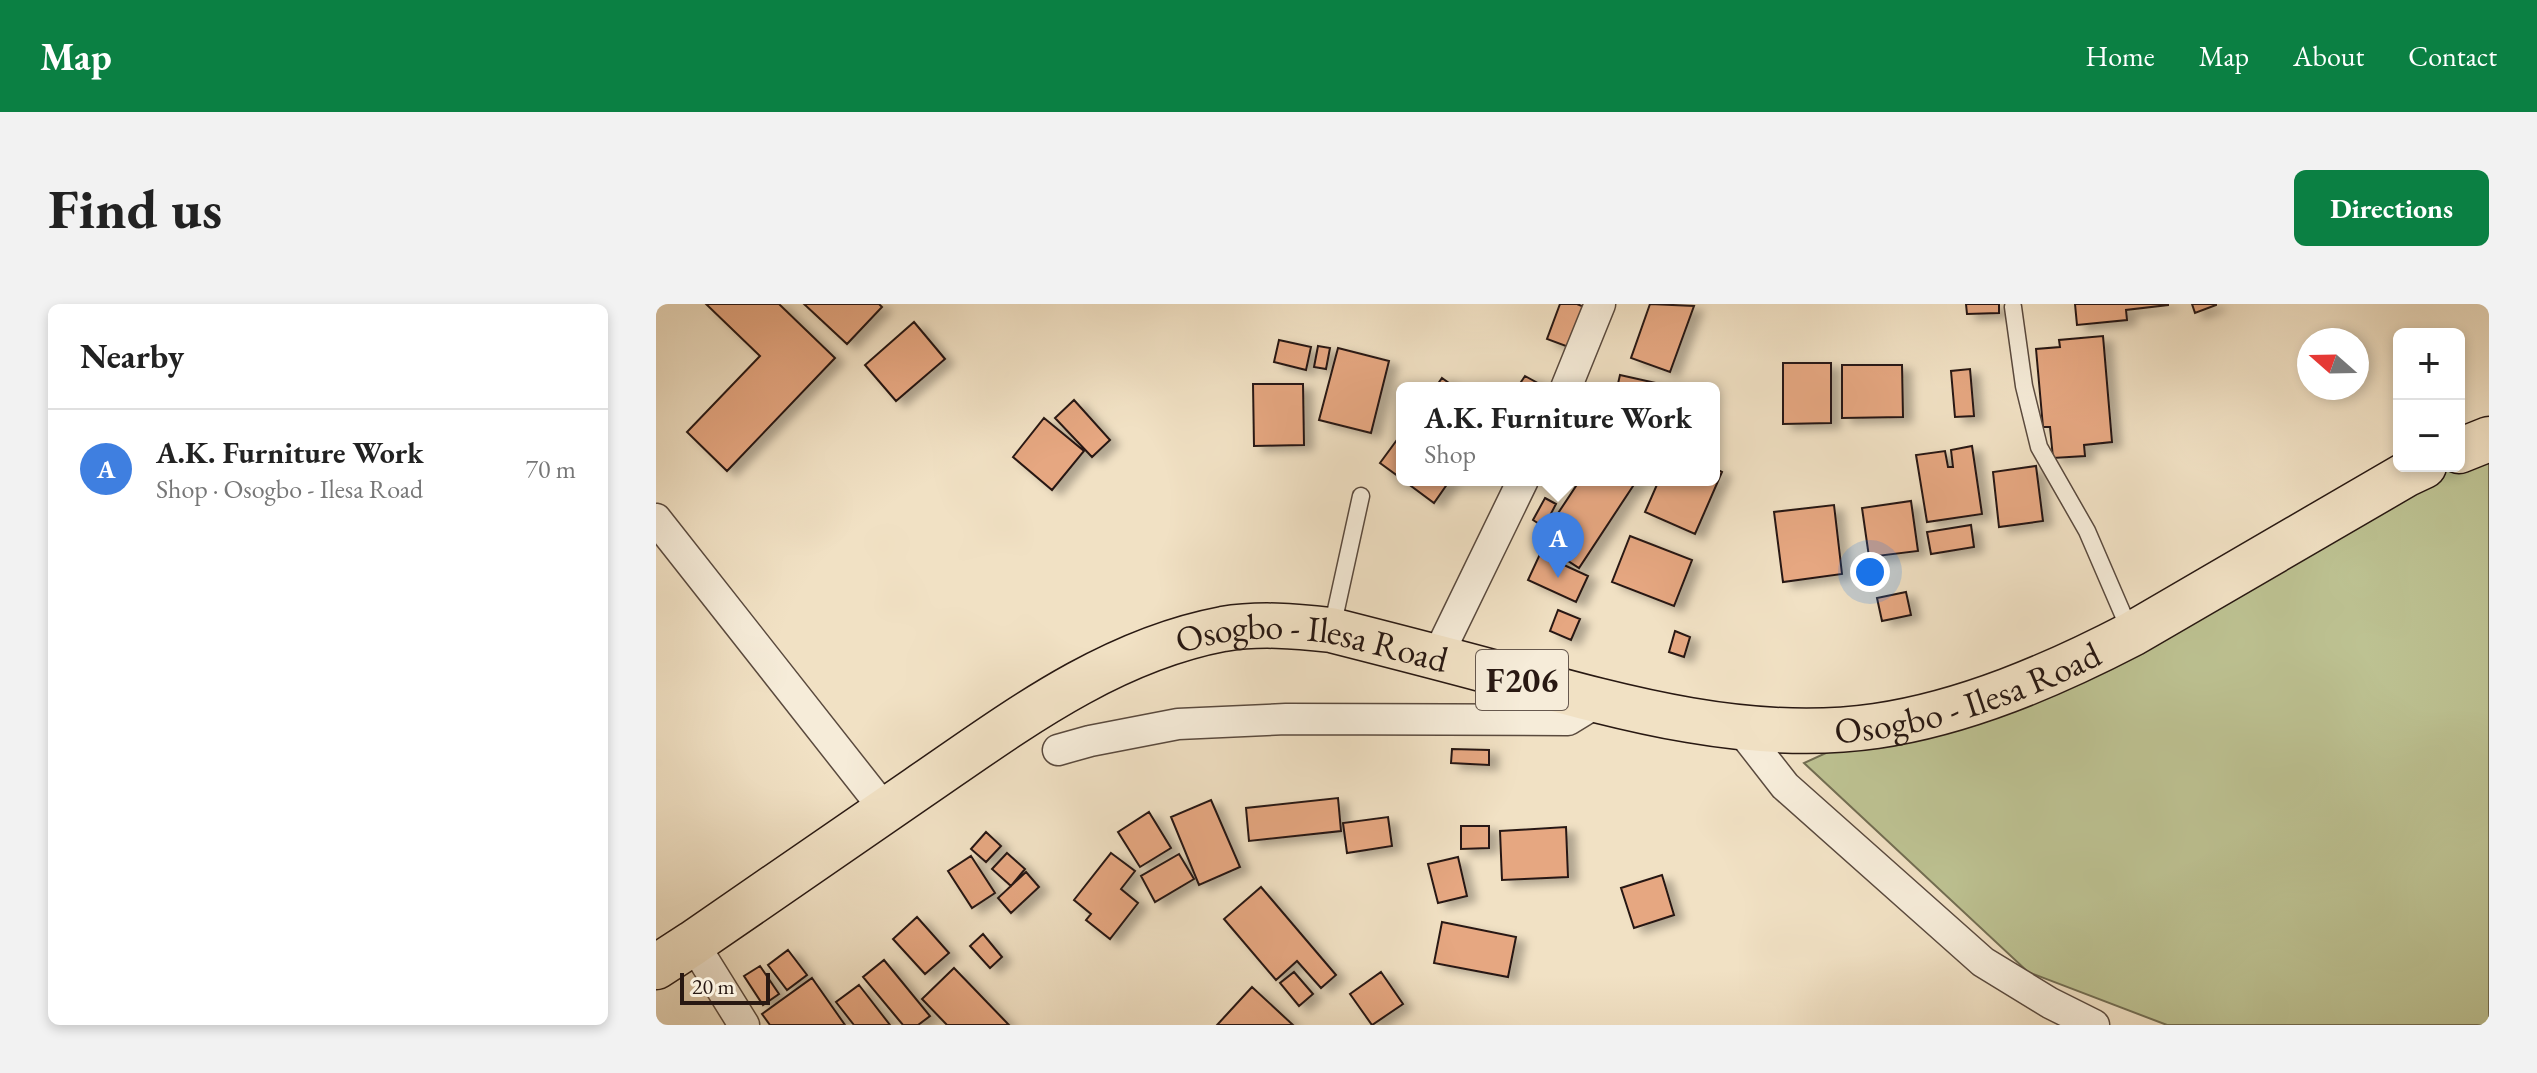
<!DOCTYPE html>
<meta charset="utf-8">
<style>
body{margin:0;font-family:"EB Garamond",serif;background:#f2f2f2;color:#222}
.controls{position:absolute;right:24px;top:24px;display:grid;overflow:hidden;border-radius:12px;box-shadow:0 4px 12px #0003}
.controls button{width:72px;height:72px;display:grid;place-items:center;padding:0;border:0;border-bottom:2px solid #e0e0e0;background:#fff;color:#222;font:40px sans-serif}
.compass{position:absolute;left:1641px;top:24px;width:72px;height:72px;border-radius:50%;background:#fff;box-shadow:0 4px 12px #0003;rotate:290deg}
.scale{position:absolute;left:24px;bottom:20px;width:90px;box-sizing:border-box;padding-left:8px;border:4px solid #281812;border-top:0;font-size:22px;line-height:28px;white-space:nowrap;color:#281812;-webkit-text-stroke:6px #f6ecd9;paint-order:stroke}
.you{position:absolute;left:1214px;top:268px;width:28px;height:28px;margin:-20px;border:6px solid #fff;border-radius:50%;background:#1a73e8;box-shadow:0 0 0 12px #1a73e833}
.badge{display:grid;place-items:center;width:52px;height:52px;border-radius:50%;background:#0b8043;color:#fff;font-size:26px;font-weight:700}
.pin{position:absolute;translate:-50% -66px;filter:drop-shadow(0 2px 4px #0008)}
.pin::after{content:'';position:absolute;top:42px;width:28px;height:24px;background:inherit;clip-path:polygon(0 0,100% 0,50% 100%)}
.popup{position:absolute;left:740px;top:78px;width:324px;height:104px;box-sizing:border-box;display:grid;place-content:center;border-radius:12px;background:#fff;filter:drop-shadow(0 2px 6px #0005);font-size:26px;white-space:nowrap;color:#767676}
.popup b{font-size:30px;color:#222}
.popup::after{content:'';position:absolute;left:50%;top:100%;margin-left:-16px;border:16px solid transparent;border-top-color:#fff}
.list{margin:0;padding:0;list-style:none}
h2{display:flex;justify-content:space-between;align-items:center;height:104px;margin:0;padding:0 32px;font-size:34px}
h2 small{font-size:26px;font-weight:400;color:#767676}
.list li{display:grid;grid-template-columns:52px 1fr auto;gap:24px;align-items:center;box-sizing:border-box;height:120px;padding:0 32px;border-top:2px solid #e0e0e0}
.list b{display:block;font-size:30px;white-space:nowrap}
.list p{margin:0;font-size:26px;white-space:nowrap;color:#767676}
.list em{font-size:26px;font-style:normal;color:#767676}
.map{position:relative;flex:none;width:1833px;height:721px;overflow:hidden;border-radius:12px}
header{display:flex;align-items:center;gap:48px;box-sizing:border-box;height:112px;padding:0 40px;background:#0b8043;color:#fff}
header strong{font-size:38px}
nav{display:flex;gap:44px;margin-inline-start:auto;font-size:28px}
.intro{display:flex;align-items:center;justify-content:space-between;box-sizing:border-box;height:192px;padding:0 48px}
h1{margin:0;font-size:56px}
.button{padding:20px 36px;border-radius:12px;background:#0b8043;color:#fff;font-size:28px;font-weight:700}
main{display:flex;gap:48px;padding:0 48px}
aside{flex:1;background:#fff;border-radius:12px;box-shadow:0 4px 12px #0003}
.map>svg:first-child{display:block}
.green{fill:#bdc292;stroke:#726d52;stroke-width:2}
.building{fill:#e6a781;stroke:#281812;stroke-width:2;filter:url(#shadow)}
.lines{fill:none;stroke-linecap:round;stroke-linejoin:round}
.lane-casing{stroke:#5a4a3e;stroke-width:19}
.street-casing{stroke:#5a4a3e;stroke-width:33}
.primary-casing{stroke:#281812;stroke-width:47}
.lane{stroke:#f6ecd9;stroke-width:16}
.street{stroke:#f6ecd9;stroke-width:30}
.primary{stroke:#f1e1c4;stroke-width:44}
.labels{text-anchor:middle;dominant-baseline:central;stroke-width:6;stroke-linejoin:round;paint-order:stroke}
.shield{fill:#f6ecd9;stroke:#66584e;stroke-width:2}
.shield-label{font-size:34px;font-weight:bold;fill:#281812}
.street-label{font-size:36px;fill:#281812;stroke:#f6ecd9}
</style>
<header>
<strong>Map</strong>
<nav><a>Home</a><a>Map</a><a>About</a><a>Contact</a></nav>
</header>
<div class="intro"><h1>Find us</h1><a class="button">Directions</a></div>
<main>
<aside>
<h2>Nearby<small></small></h2>
<ul class="list">
<li><span class="badge" style="background:#3f7fe0">A</span><div><b>A.K. Furniture Work</b><p>Shop · Osogbo - Ilesa Road</p></div><em>70 m</em></li>
</ul>
</aside>
<div class="map">
<svg width="1833" height="721" viewBox="0 0 1833 721">
<defs>
<filter id="shadow"><feDropShadow dx="9" dy="5" stdDeviation="4" flood-color="#0004"/></filter>
</defs>
<rect width="100%" height="100%" fill="#f1e1c4"/>
<filter id="stains"><feTurbulence type="fractalNoise" baseFrequency=".0025" numOctaves="4"/><feColorMatrix values="0 0 0 0 .2 0 0 0 0 .09 0 0 0 0 .02 0 0 0 .5 -.17"/></filter>
<radialGradient id="worn" r=".72"><stop offset=".6" stop-color="#630" stop-opacity="0"/><stop offset="1" stop-color="#630" stop-opacity=".3"/></radialGradient>
<!-- green -->
<path class="green" d="M1833 146V721H1511L1372 668 1148 459Z"/>
<!-- building -->
<path class="building" d="M50 0H123L179 54 71 167 31 128 104 52Z
M148 0H223L226 3 191 40Z
M904 0H921L933 5 918 45 891 35Z
M994 0 1038 2 1014 68 975 54Z
M1310 0H1343V9L1311 10Z
M1419 0H1512V1L1470 6 1471 16 1421 21Z
M1536 0H1560V1L1539 9Z
M258 18 289 55 240 97 209 61Z
M1447 32 1456 138 1428 141 1429 152 1397 154 1394 123H1387L1380 45 1404 43 1403 36Z
M623 36 655 43 650 66 618 58Z
M662 42 674 44 670 65 658 63Z
M682 44 733 57 715 129 663 116Z
M1127 59H1175V119L1127 120Z
M1186 61H1246L1247 113 1186 114Z
M1314 65 1318 112 1299 113 1295 67Z
M964 71 1022 84H961Z
M869 72 887 82 886 84H861Z
M786 74 800 84H779Z
M597 80H647L648 141 598 142Z
M418 96 454 136 436 153 399 114Z
M388 114 428 147 396 186 357 153Z
M746 129V175L724 159Z
M1316 142 1326 210 1271 218 1260 151 1289 147 1292 163H1297L1295 146Z
M1380 162 1387 217 1343 223 1337 168Z
M1058 164 1066 168 1039 230 989 208 1003 176H1058Z
M747 176H794L778 199Z
M924 176H981L923 264 883 238Z
M889 194 900 200 888 223 877 216Z
M1255 197 1262 247 1213 253 1206 204Z
M1178 201 1186 270 1127 278 1118 208Z
M1315 221 1318 243 1275 250 1271 228Z
M974 232 1036 256 1018 302 956 278Z
M884 250 932 272 920 298 872 276Z
M1250 288 1255 311 1226 317 1221 294Z
M902 306 924 315 915 336 894 327Z
M1019 327 1034 333 1028 353 1013 348Z
M796 445 833 446V461L795 459Z
M682 494 685 527 593 537 590 504Z
M555 496 584 563 543 581 515 513Z
M493 508 515 544 484 563 462 528Z
M732 513 736 542 691 549 687 519Z
M805 522H833V544L805 545Z
M910 523 912 573 846 576 844 527Z
M330 528 345 542 330 558 315 545Z
M351 549 369 565 355 582 336 565Z
M455 549 479 567 465 585 482 599 454 635 430 616 435 610 418 596Z
M523 550 538 575 499 598 485 572Z
M315 552 339 589 316 604 292 567Z
M802 553 811 592 782 599 772 560Z
M370 568 383 583 355 609 342 594Z
M1006 571 1018 611 978 624 965 584Z
M605 583 680 671 665 684 641 657 620 676 568 615Z
M261 613 293 649 269 670 237 635Z
M786 618 860 633 852 673 778 659Z
M327 630 346 653 334 664 314 642Z
M132 646 151 671 131 686 112 661Z
M228 656 274 712 262 721H247L207 673Z
M104 662 123 690 107 701 88 672Z
M298 664 353 721H291L266 695Z
M638 668 657 690 643 702 624 679Z
M725 668 747 700 716 721 694 690Z
M156 674 189 721H114L106 710Z
M203 681 234 721H198L180 698Z
M596 683 637 721H561Z"/>
<g class="lines">
<defs>
<path id="lane" d="M1357 3 1368 82 1383 143 1431 227 1475 329
M676 324 705 192"/>
<path id="street" d="M910 84 944 0
M0 215 230 507
M781 353 867 176
M1083 423 1129 482 1327 658 1394 699 1438 721
M402 446 434 437 522 420 630 415 912 416 943 397
M37 639 88 721"/>
<g id="primary">
<path d="M1803 147 1833 135"/>
<path id="s1" d="M0 663 37 639C112 588 187 536 262 484 357 419 451 347 567 325 603 319 639 322 675 326 734 341 793 356 851 372 970 405 1096 440 1220 422 1309 409 1397 371 1476 330L1751 170 1768 162"/>
</g>
</defs>
<!-- lane casing -->
<use href="#lane" class="lane-casing"/>
<!-- street casing -->
<use href="#street" class="street-casing"/>
<!-- primary casing -->
<use href="#primary" class="primary-casing"/>
<!-- lane -->
<use href="#lane" class="lane"/>
<!-- street -->
<use href="#street" class="street"/>
<!-- primary -->
<use href="#primary" class="primary"/>
</g>
<g class="labels">
<!-- shield labels -->
<rect class="shield" x="820" y="346" width="92" height="60" rx="6"/>
<g class="shield-label">
<text x="866" y="376">F206</text>
</g>
<!-- street labels -->
<g class="street-label">
<text stroke="none"><textPath href="#s1" startOffset="754">Osogbo - Ilesa Road</textPath></text>
<text stroke="none"><textPath href="#s1" startOffset="1426">Osogbo - Ilesa Road</textPath></text>
</g>
</g>
<rect width="100%" height="100%" filter="url(#stains)"/>
<rect width="100%" height="100%" fill="url(#worn)"/>
</svg>
<div class="controls">
<button>+</button>
<button>−</button>
</div>
<svg class="compass" viewBox="-18 -18 36 36"><path d="M0-13l5 13h-10z" fill="#e53935"/><path d="M0 13l5-13h-10z" fill="#767676"/></svg>
<div class="scale">20 m</div>
<div class="you"></div>
<div class="pin badge" style="left:902px;top:274px;background:#3f7fe0">A</div>
<div class="popup"><b>A.K. Furniture Work</b>Shop</div>
</div>
</main>
